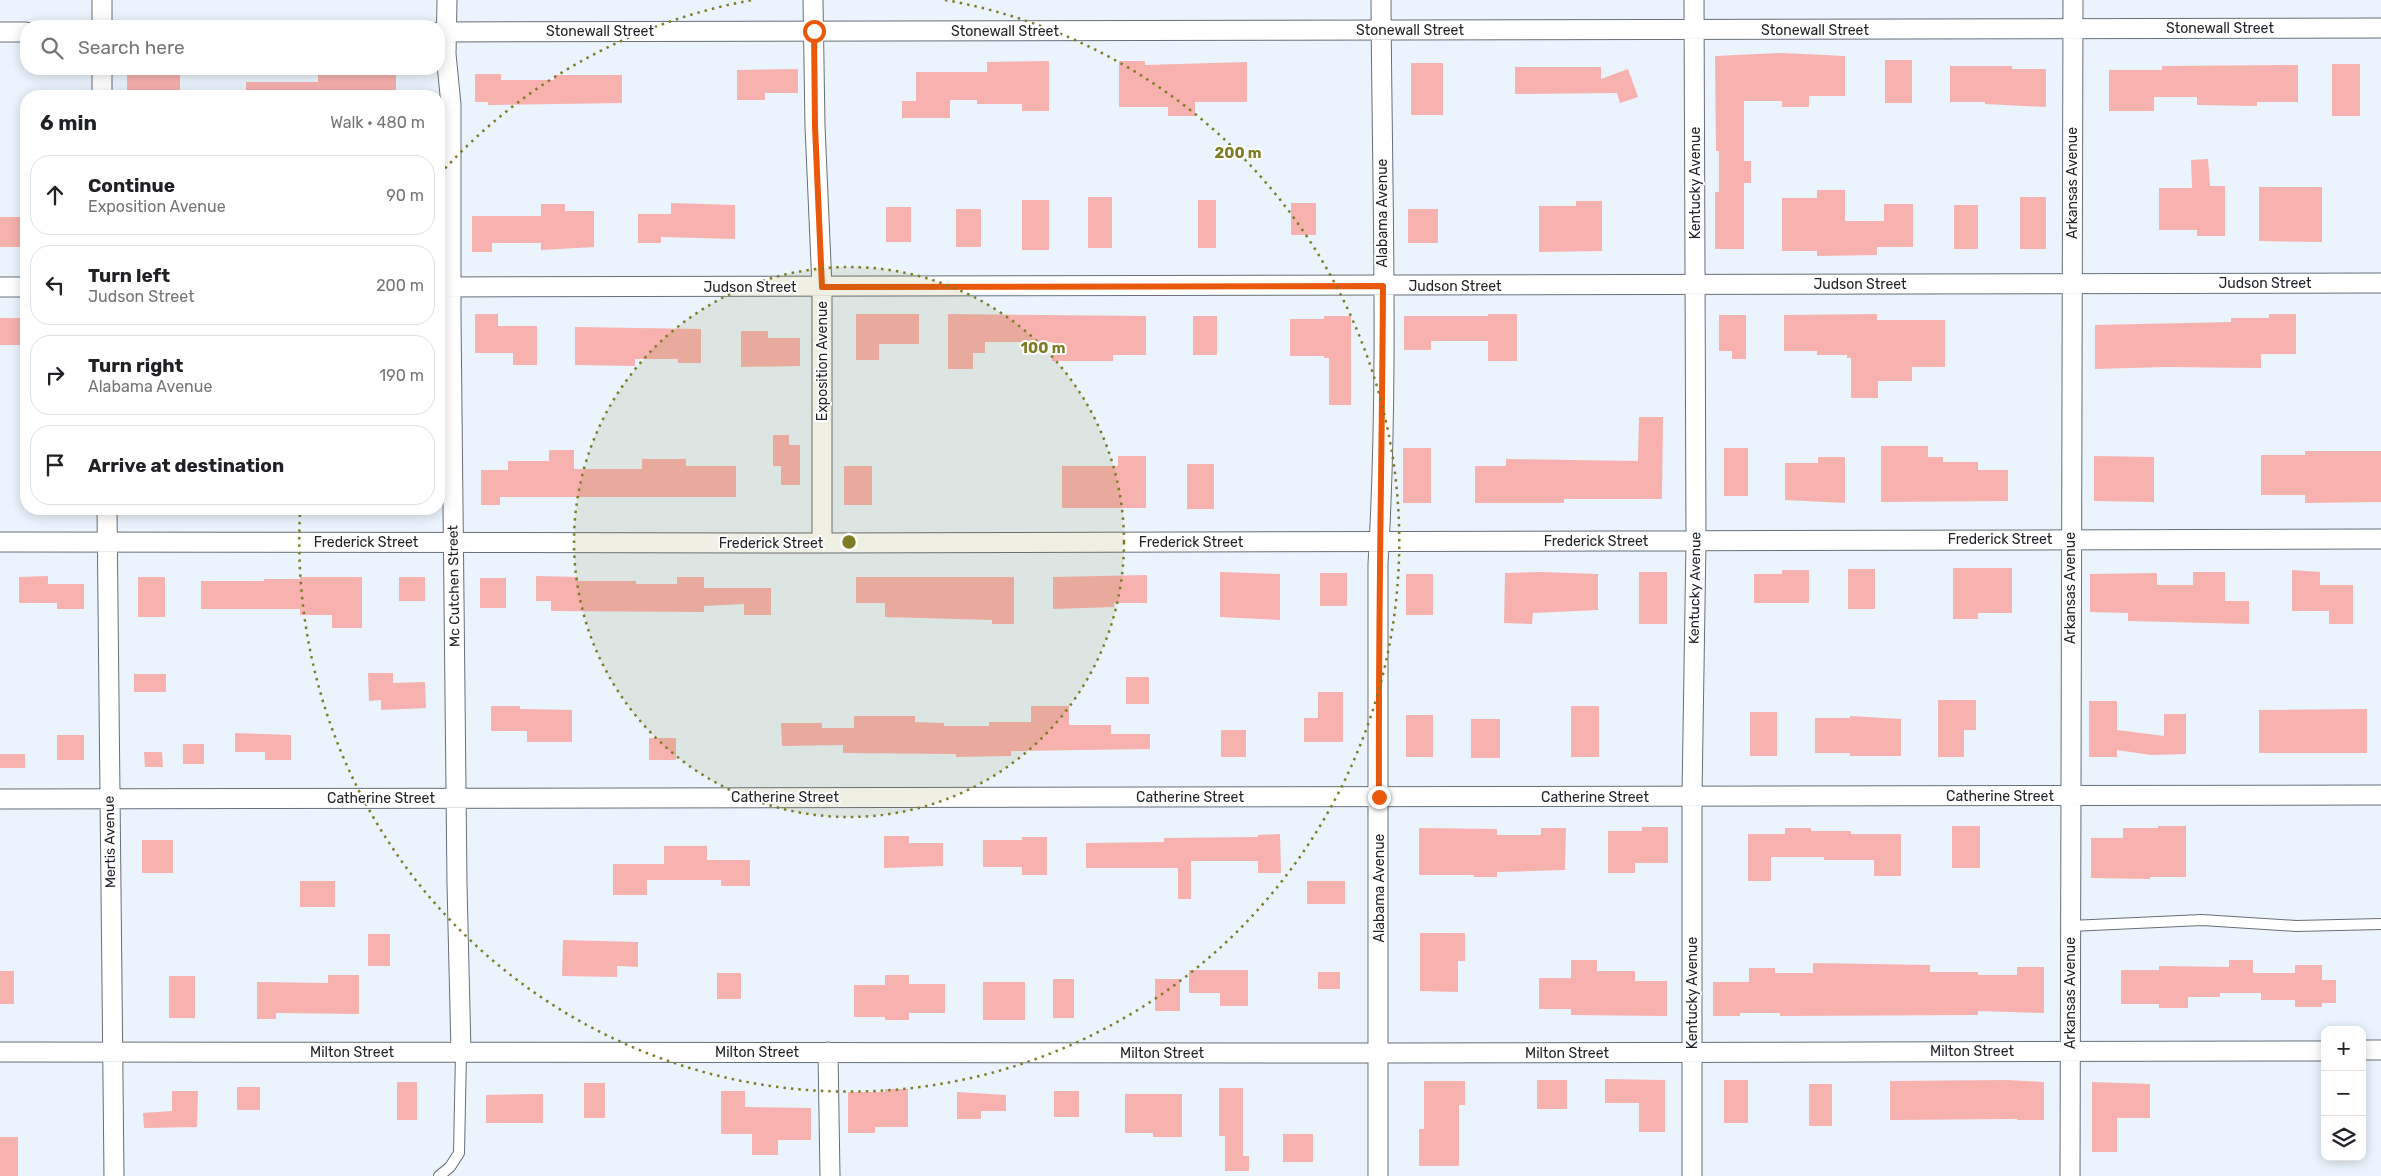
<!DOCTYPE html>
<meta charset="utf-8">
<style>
body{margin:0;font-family:Rubik,sans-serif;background:#f2f2f2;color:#202124}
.controls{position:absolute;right:15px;bottom:15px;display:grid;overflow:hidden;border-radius:10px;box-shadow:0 2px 12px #0003}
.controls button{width:45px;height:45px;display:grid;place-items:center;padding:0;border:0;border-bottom:1px solid #e0e0e0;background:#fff;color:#202124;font:25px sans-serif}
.stop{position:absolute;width:15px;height:15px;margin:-11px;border:4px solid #ea580c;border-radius:50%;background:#fff}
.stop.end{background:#ea580c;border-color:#fff;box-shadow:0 1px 5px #0008}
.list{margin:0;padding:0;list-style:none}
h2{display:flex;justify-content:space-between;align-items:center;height:65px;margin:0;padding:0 20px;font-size:21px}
h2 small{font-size:16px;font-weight:400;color:#757577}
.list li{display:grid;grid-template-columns:32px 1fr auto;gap:15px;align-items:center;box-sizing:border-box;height:80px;margin:0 10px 10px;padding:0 10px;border:1px solid #e0e0e0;border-radius:20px}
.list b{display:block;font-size:19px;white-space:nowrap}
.list p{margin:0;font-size:16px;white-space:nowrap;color:#757577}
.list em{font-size:16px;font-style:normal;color:#757577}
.icon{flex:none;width:28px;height:28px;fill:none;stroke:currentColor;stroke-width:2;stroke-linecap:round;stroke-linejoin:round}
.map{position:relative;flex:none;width:2381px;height:1176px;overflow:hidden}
.search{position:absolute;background:#fff;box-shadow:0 2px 12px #0003;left:20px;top:20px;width:425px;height:55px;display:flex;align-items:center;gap:12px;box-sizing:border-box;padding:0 18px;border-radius:20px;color:#757577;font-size:19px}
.panel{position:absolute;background:#fff;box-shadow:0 2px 12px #0003;left:20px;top:90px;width:425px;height:425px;border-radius:20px}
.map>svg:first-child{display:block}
.building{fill:#f7b1ae}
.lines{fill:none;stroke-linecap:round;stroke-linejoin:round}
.lane-casing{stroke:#686f77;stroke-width:12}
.street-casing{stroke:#686f77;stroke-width:21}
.lane{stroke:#fff;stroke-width:10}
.street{stroke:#fff;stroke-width:19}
.route{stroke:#ea580c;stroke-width:6}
.ring{fill:none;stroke:#7e7d25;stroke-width:2.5;stroke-dasharray:2.5 5}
.labels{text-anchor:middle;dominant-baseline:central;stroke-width:4;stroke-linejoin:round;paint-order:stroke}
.street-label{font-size:14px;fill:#222528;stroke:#fff}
.centre{fill:#7e7d25;stroke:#fff;stroke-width:2.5}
.ring-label{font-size:15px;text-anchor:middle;font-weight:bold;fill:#7e7d25;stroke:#fff;stroke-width:4;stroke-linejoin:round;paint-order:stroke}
</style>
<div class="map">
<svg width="2381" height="1176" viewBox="0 0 2381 1176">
<rect width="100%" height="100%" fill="#ebf4fd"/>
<!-- building -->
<path class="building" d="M1782 53 1845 56V96H1809V107H1782V101H1744V161H1751V183H1744V249H1715V192H1719V151H1716L1715 56Z
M1885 60H1912V103H1885Z
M1049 61V111H1022V104H977V100H950V118H902V101H916V72H987V62Z
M1119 61H1145V65L1247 62V102H1195V116H1168V107H1119Z
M1411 63H1443V115H1411Z
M2332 64H2360V116H2332Z
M2298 65V102H2257V106L2197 105V97H2154V111H2109V70H2162V66Z
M1950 66H2012V69H2046V107L1985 104V102H1950Z
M1515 67H1601V79L1628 69 1638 97 1620 103 1617 93 1515 94Z
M798 69V93H765V100H737V70Z
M475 74H501V80H554V75H622V103L488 105V102H475Z
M127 75H180V96H127Z
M318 75H396V96H246V82H318Z
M2208 159 2210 186H2225V236H2197V230H2159V188H2192L2191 160Z
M2259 187H2322V242L2259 241Z
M1817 190H1845V221H1884V204H1913V247H1877V255L1817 256V251H1782V198H1817Z
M1088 197H1112V248H1088Z
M2020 197H2046V249H2020Z
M1022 200H1049V250H1022Z
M1198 200H1216V248H1198Z
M1576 201H1602V251L1539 252V206H1576Z
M671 203 735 205V239L661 237V243H638V214H671Z
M1291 203H1316V235H1291Z
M541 204H565V211H594V247L541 250V243H492V252H472V216H541Z
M1954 205H1978V249H1954Z
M886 207H911V242H886Z
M956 209H981V247H956Z
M1408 209H1438V243H1408Z
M0 217H26V247H0Z
M475 314H498V326H537V365H513V353H475Z
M856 314H919V344H879V360H856Z
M948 314 1146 316V355H1113V361H1052V342H985V353H973V369H948Z
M1488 314H1517V361H1488V341H1431V350H1404V316H1488Z
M1877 314V320H1945V367H1912V381H1878V398H1851V358H1847V355H1817V351H1784V315Z
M2269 314H2296V354H2261V368L2166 367 2095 369V325L2231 322V318H2269Z
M1719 315H1746V359H1732V351H1719Z
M1193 316H1217V355H1193Z
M1324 316H1351V405H1329V358H1324V356H1290V319H1324Z
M0 318H26V345H0Z
M575 327 701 329V363H678V359H635V366L575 365Z
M741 331H768V338H800V366L741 367Z
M1639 417H1663L1662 499H1564V503H1475V466H1506V459L1638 461Z
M773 435H789V445H800V485H781V466H773Z
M1881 446H1928V457H1943V462H1978V470H2008V501L1881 502Z
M1403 448H1431V503H1403Z
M1724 448H1748V496H1724Z
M549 450H574V469H642V459H686V466H736V497H500V505H481V470H508V461H549Z
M2305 451H2381V502L2305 503V495H2261V455H2305Z
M1118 456H1146V508H1062V466H1118Z
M2094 456 2154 457V502L2094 501Z
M1818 457H1845V503L1785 500V463H1818Z
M1187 464H1214V509H1187Z
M844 466H872V505H844Z
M1953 568H2012V613H1978V619H1953Z
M1848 569H1875V609H1848Z
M1782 570H1809V603H1754V574H1782Z
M2292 570 2320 572V585H2353V624H2329V611H2292Z
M1220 572 1280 574V620L1220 617Z
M1541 572 1598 574V610L1533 613 1532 624 1504 623 1505 573Z
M1639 572H1667V624H1639Z
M2193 572H2225V601H2249V624L2128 621V613L2090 612V574L2157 573V585H2193Z
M1320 573H1347V606H1320Z
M1406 574H1433V615H1406Z
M1147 575V603H1114V607L1053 609V577Z
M48 576V584H84V609H57V603H19V577Z
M536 576 578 577V581H636V584H677V577H704V588H771V615H744V604L704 606V612L551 611V601H536Z
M138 577H165V617H138Z
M300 577H362V628H332V615H300V609H201V581H264V579H300Z
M399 577H425V601H399Z
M856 577H1014V624H992V620L885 617V603H856Z
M480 578H506V608H480Z
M368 673H393V683L425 682 426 708 381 710V700L369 701Z
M134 674H166V692H134Z
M1126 677H1149V704H1126Z
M1318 692H1343V742H1304V718H1318Z
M1938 700H1976V730H1964V757H1938Z
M2089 701H2117V730L2164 736V714H2186V754L2151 755 2117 750V757H2089Z
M491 706H520V709L572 710V742H527V731H491Z
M1031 706H1069V725H1111V734H1150V749L1011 751V756L956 757V754L843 753V745L782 746 781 723H822V728H854V716H915V722L944 723V726H989V722H1031Z
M1571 706H1599V757H1571Z
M2367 709V753H2259V710Z
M1750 712H1777V756H1750Z
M1406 715H1433V757H1406Z
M1850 716 1901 719V756H1850V753H1815V718H1850Z
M1471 719H1500V758H1471Z
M1221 730H1246V757H1221Z
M235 733 291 735V760H265V752H235Z
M57 735H84V760H57Z
M649 738H676V760H649Z
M183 744H204V764H183Z
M144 752H162L163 767H145Z
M0 754H25V768H0Z
M1952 826H1980V868H1952Z
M2158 826H2186V877H2150V879L2091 878V838H2123V828H2158Z
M1642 827H1668V863H1635V873H1608V831H1642Z
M1419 828 1497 829V835H1541V828H1566L1565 870 1497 872V877H1474V875H1419Z
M1785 828H1811V831H1851V834H1901V876H1874V860H1824V857H1771V881H1748V834H1785Z
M1280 834 1281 873H1258V861H1191V899H1178V868H1086V843L1164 842V838L1258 837V835Z
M884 836H909V843H943V866L884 868Z
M1022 837H1047V875H1022V867H983V840H1022Z
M142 840H173V873H142Z
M664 846H707V860H750V886H721V880H647V895H613V864H664Z
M300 881H335V907H300Z
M1307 881H1345V904H1307Z
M1420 933H1465V961H1458V992L1420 991Z
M368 934H390V966H368Z
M563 940 638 942V967L617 966V977L562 976Z
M1571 960H1597V971H1635V981H1667V1016L1571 1015V1009H1539V978H1571Z
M2229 960H2253V973H2295V965H2322V980H2336V1003H2322V1007H2295V1000H2261V993H2220V997H2188V1008H2159V1004H2121V970H2159V966L2229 967Z
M1813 963 1930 965V972H1978V975H2017V967H2044V1013L1978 1011V1015L1780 1016V1013H1740V1016H1713V982H1749V968H1775V973H1813Z
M1189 970H1248V1006H1220V993H1189Z
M0 971H14V1004H0Z
M1318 972H1340V989H1318Z
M717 973H741V999H717Z
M328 975H359V1014L276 1013V1019H257V982L328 983Z
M885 975H909V984H945V1013H909V1020H885V1017H854V985H885Z
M169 976H195V1018H169Z
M1053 979H1074V1018H1053Z
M1155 979H1180V1011H1155Z
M983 982H1025V1020H983Z
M1605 1079 1665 1080V1132H1639V1103H1605Z
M1537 1080H1567V1109H1537Z
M1724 1080H1748V1123H1724Z
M2007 1080 2044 1082V1120H2017V1119L1890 1120V1081Z
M1424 1081H1465V1105H1459V1166H1419V1129H1424Z
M397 1082H417V1120H397Z
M2092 1082 2150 1084V1118H2117V1152H2092Z
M584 1083H605V1118H584Z
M1809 1084H1832V1126H1809Z
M237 1087H260V1110H237Z
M1219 1088H1243V1156H1249V1171H1225V1136H1219Z
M885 1089H908V1127H875V1133H848V1092H885Z
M172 1091H198L197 1127 144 1128 143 1113 172 1111Z
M721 1091H745V1107L811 1108V1140H778V1155H752V1134H721Z
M1054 1091H1079V1117H1054Z
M957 1092 1006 1095V1111H981V1119H957Z
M543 1094V1123H486V1095Z
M1125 1094H1182V1137H1153V1133H1125Z
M1283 1134H1313V1162H1283Z
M0 1137H18V1176H0Z"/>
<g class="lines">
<defs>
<path id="lane" d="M2070 926 2202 920 2296 926 2381 924
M439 1176 450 1167 459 1153 461 1052"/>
<path id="street" d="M102 0V26
M447 0 446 54 451 105V316L457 884 461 1052
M813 0 815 126 822 287V543
M0 32H26
M439 32 2381 28
M102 69V96
M0 287H26
M439 287 2381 283
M107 509 114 1176
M0 542 822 543 2381 539
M0 799 2381 795
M2362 1050H2381
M0 1052 1379 1053 2325 1051
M828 1052 830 1176
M1378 1176V564C1389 378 1382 187 1381 0
M1692 1176V796L1696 541 1694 0
M2070 1176 2073 0"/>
</defs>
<!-- lane casing -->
<use href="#lane" class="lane-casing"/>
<!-- street casing -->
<use href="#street" class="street-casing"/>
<!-- lane -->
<use href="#lane" class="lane"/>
<!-- street -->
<use href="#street" class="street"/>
</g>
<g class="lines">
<!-- route -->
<path class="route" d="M814 31 815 126 822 287 1383 286C1382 456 1378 626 1379 797"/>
</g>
<!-- distance rings -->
<circle cx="849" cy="542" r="275" fill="#7e7d25" fill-opacity=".12"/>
<g class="ring">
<circle cx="849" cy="542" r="275"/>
<path d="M440 174A550 550 0 0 1 753 0M945 0A550 550 0 1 1 300 513"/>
</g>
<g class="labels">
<!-- street labels -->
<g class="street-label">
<text x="2220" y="28">Stonewall Street</text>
<text x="1410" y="30">Stonewall Street</text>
<text x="1815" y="30">Stonewall Street</text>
<text x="600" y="31">Stonewall Street</text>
<text x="1005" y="31">Stonewall Street</text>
<text transform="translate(1695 183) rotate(-90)">Kentucky Avenue</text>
<text transform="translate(2072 183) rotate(-90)">Arkansas Avenue</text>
<text transform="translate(1382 213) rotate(-90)">Alabama Avenue</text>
<text x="2265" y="283">Judson Street</text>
<text x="1860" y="284">Judson Street</text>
<text x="1455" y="286">Judson Street</text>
<text x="750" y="287">Judson Street</text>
<text transform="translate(822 361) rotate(-90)">Exposition Avenue</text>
<text x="2000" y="539">Frederick Street</text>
<text x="1596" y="541">Frederick Street</text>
<text x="366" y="542">Frederick Street</text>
<text x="1191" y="542">Frederick Street</text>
<text x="771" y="543">Frederick Street</text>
<text transform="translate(454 586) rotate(-91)">Mc Cutchen Street</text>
<text transform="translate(1695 588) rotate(-89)">Kentucky Avenue</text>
<text transform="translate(2070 588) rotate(-90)">Arkansas Avenue</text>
<text x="2000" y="796">Catherine Street</text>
<text x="785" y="797">Catherine Street</text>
<text x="1190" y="797">Catherine Street</text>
<text x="1595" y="797">Catherine Street</text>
<text x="381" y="798">Catherine Street</text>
<text transform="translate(110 842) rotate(-91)">Mertis Avenue</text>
<text transform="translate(1379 888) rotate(-90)">Alabama Avenue</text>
<text transform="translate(1692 993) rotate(-90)">Kentucky Avenue</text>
<text transform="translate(2070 993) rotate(-90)">Arkansas Avenue</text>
<text x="1972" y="1051">Milton Street</text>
<text x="352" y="1052">Milton Street</text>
<text x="757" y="1052">Milton Street</text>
<text x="1162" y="1053">Milton Street</text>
<text x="1567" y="1053">Milton Street</text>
</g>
</g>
<circle cx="849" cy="542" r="8" class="centre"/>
<g class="ring-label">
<text x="1238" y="158">200 m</text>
<text x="1043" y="353">100 m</text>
</g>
</svg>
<div class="controls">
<button>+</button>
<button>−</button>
<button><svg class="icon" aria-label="layers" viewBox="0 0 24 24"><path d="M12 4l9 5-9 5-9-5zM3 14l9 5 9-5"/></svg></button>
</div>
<div class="stop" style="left:814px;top:31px"></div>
<div class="stop end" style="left:1379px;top:797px"></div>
<div class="search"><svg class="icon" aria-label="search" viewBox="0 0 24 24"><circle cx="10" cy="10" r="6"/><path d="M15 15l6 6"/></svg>Search here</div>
<section class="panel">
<h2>6 min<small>Walk · 480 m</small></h2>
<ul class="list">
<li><svg class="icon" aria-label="ahead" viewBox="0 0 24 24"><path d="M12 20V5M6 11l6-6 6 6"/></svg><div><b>Continue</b><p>Exposition Avenue</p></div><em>90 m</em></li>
<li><svg class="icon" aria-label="left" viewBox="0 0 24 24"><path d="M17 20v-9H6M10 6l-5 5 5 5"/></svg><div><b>Turn left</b><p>Judson Street</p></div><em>200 m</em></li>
<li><svg class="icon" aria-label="right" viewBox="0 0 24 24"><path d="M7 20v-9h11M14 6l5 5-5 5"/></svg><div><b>Turn right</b><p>Alabama Avenue</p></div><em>190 m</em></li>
<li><svg class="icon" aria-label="arrive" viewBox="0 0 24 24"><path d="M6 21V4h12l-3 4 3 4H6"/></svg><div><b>Arrive at destination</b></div></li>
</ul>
</section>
</div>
